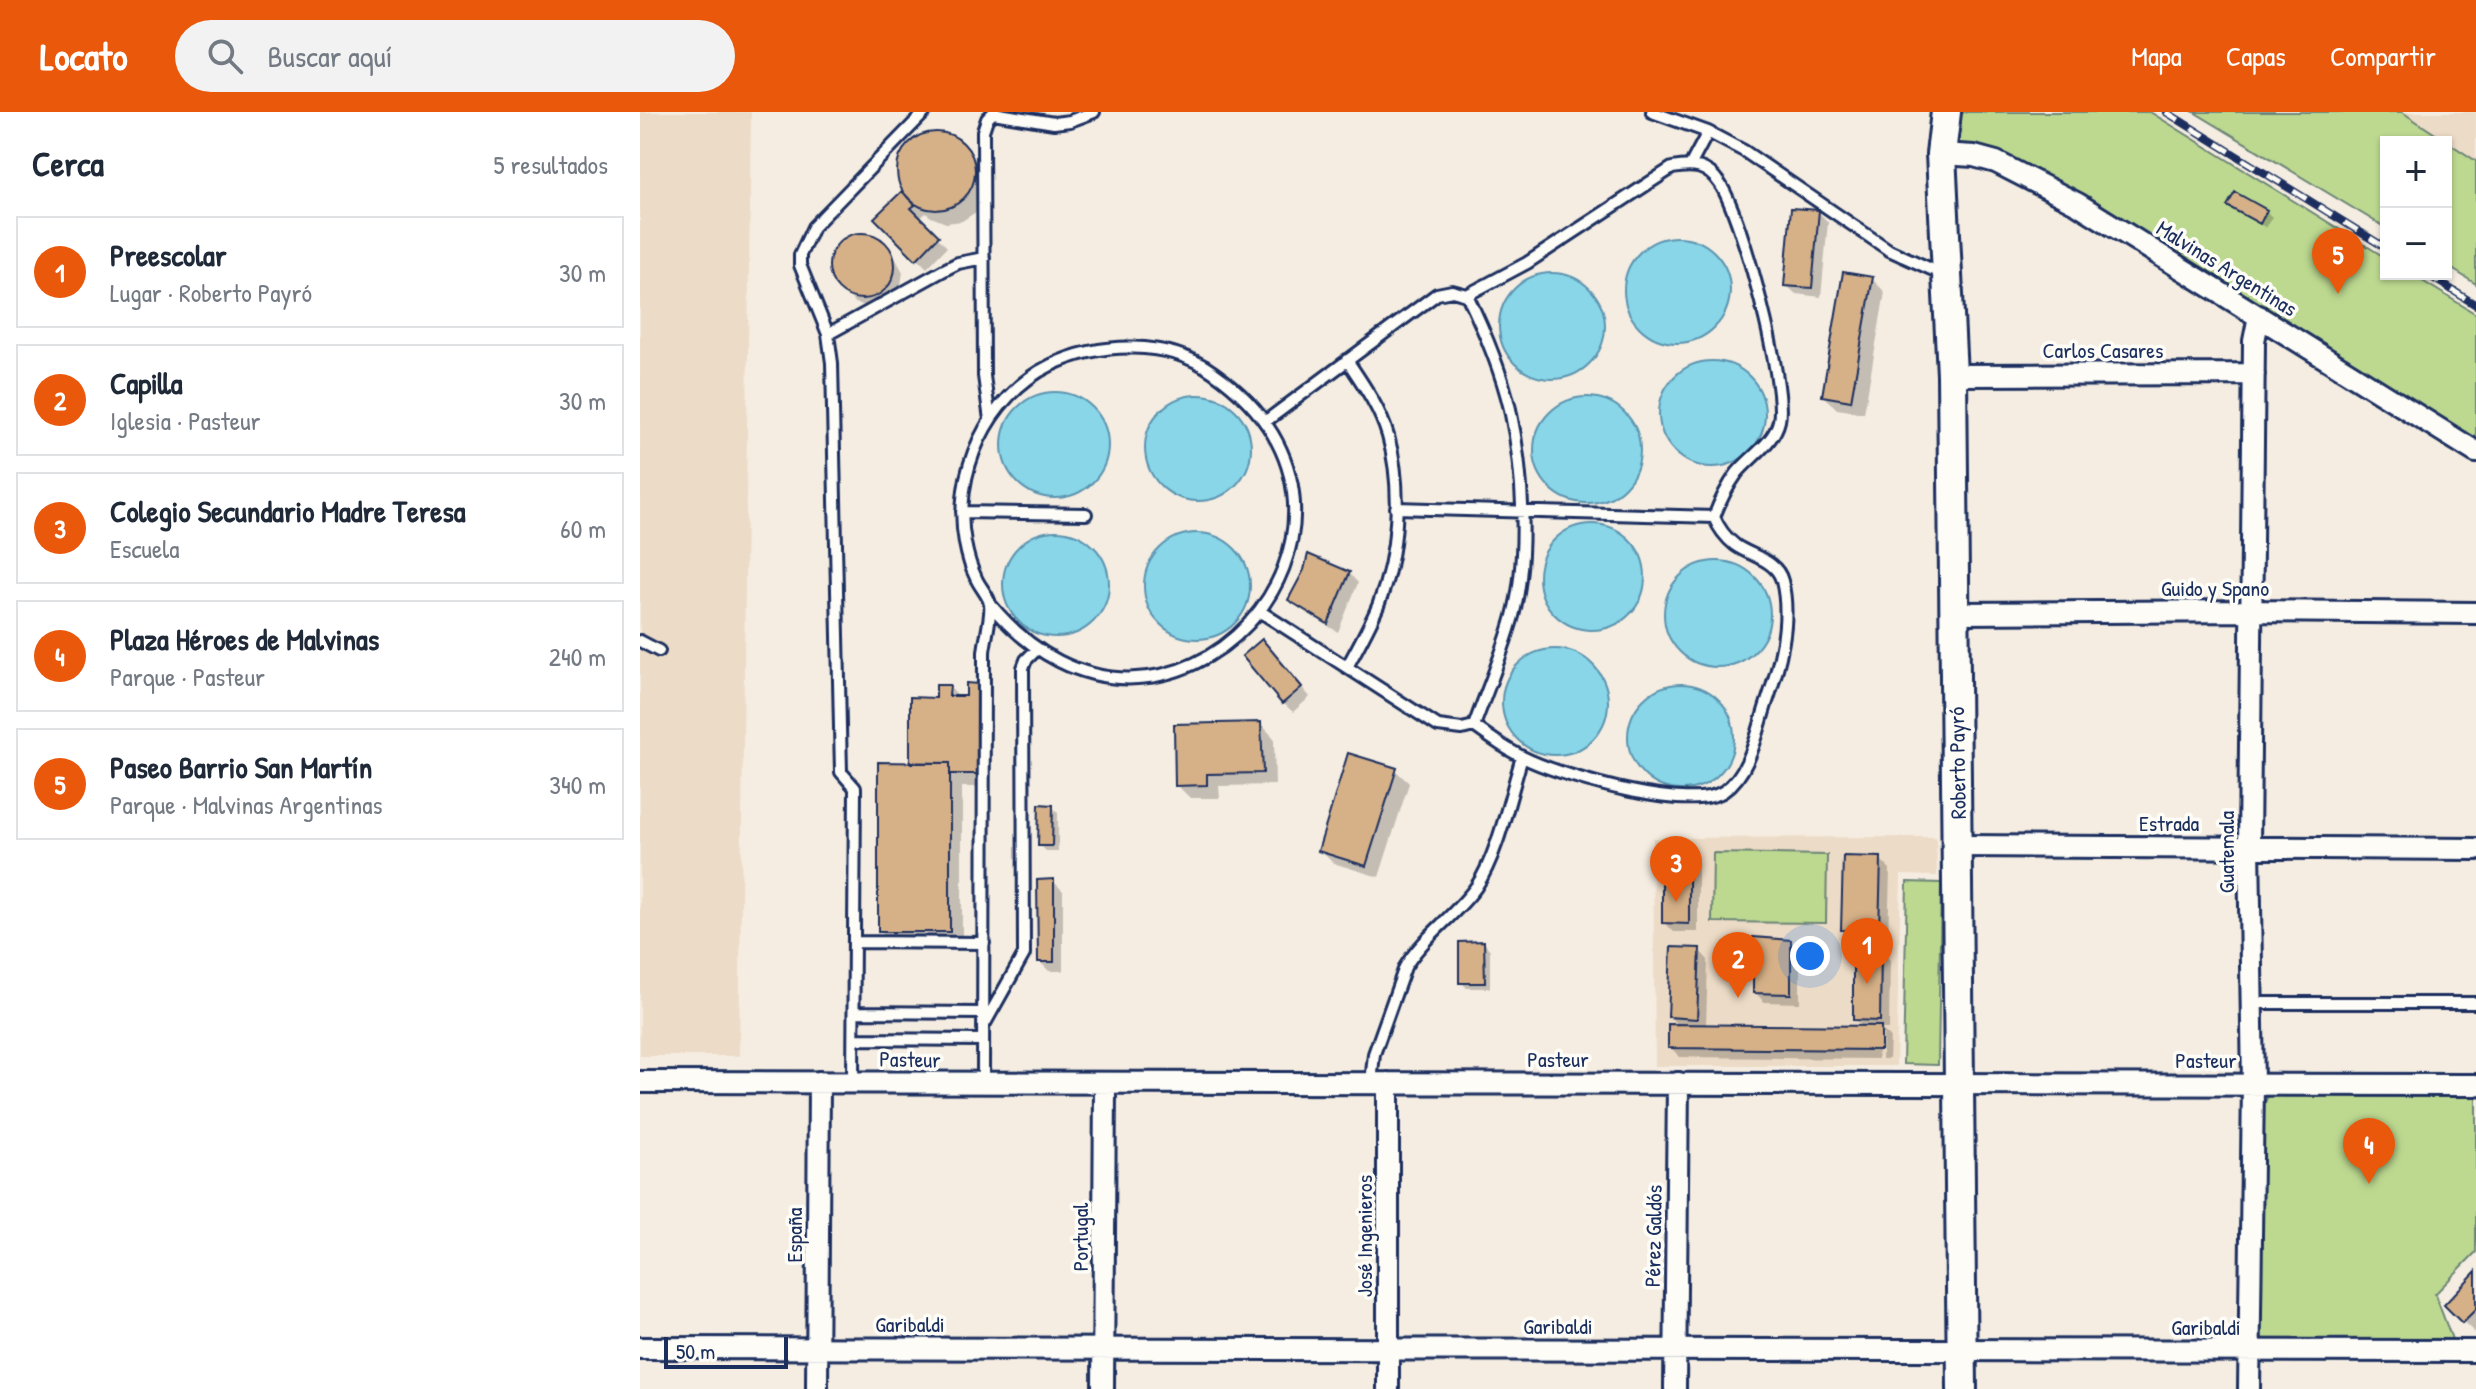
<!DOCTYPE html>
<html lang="es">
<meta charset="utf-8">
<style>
body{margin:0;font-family:"Patrick Hand",sans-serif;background:#f2f2f3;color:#1f2937}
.controls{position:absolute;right:24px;top:24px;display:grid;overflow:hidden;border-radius:0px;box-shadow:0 2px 6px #0004}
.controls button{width:72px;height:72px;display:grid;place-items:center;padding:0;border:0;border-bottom:2px solid #e0e1e3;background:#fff;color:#1f2937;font:40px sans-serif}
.scale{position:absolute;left:24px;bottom:20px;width:124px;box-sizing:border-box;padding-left:8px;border:4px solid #1b2f5e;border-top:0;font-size:22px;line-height:28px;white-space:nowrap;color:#1b2f5e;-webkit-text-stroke:6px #fdfcf7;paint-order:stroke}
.you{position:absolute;left:1170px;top:844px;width:28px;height:28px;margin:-20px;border:6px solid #fff;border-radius:50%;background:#1a73e8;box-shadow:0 0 0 12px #1a73e833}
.badge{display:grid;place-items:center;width:52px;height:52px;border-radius:50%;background:#ea580c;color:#fff;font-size:26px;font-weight:700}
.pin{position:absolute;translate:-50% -66px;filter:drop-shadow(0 2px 4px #0008)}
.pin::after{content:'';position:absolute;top:42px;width:28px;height:24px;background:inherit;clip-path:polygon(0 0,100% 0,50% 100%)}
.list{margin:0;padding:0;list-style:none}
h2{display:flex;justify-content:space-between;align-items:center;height:104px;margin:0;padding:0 32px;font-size:34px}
h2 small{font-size:26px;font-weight:400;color:#747a83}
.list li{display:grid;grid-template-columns:52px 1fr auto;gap:24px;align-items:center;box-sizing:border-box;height:112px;margin:0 16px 16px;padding:0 16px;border:2px solid #e0e1e3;border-radius:0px}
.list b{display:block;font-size:30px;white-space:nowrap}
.list p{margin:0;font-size:26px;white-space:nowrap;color:#747a83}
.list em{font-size:26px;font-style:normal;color:#747a83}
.icon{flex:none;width:44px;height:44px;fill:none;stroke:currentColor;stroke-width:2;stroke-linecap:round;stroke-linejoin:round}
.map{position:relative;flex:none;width:1836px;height:1277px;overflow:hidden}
header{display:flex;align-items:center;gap:48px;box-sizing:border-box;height:112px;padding:0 40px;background:#ea580c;color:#fff}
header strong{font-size:38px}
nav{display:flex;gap:44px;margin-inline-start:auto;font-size:28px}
.search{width:560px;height:72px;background:#f2f2f3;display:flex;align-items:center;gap:20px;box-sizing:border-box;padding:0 28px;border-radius:44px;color:#747a83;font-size:30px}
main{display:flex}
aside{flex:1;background:#fff}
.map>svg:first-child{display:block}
.built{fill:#ecdbc6}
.green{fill:#bdd990;stroke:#6c8477;stroke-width:2}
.water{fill:#88d6e7;stroke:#5c93b0;stroke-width:2}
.shadow{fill:#0003}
.building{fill:#d6b188;stroke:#1b2f5e;stroke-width:2}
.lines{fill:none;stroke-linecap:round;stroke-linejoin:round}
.lane-casing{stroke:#1b2f5e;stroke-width:16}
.street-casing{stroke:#1b2f5e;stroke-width:26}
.secondary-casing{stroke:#1b2f5e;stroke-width:34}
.lane{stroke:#fdfcf7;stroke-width:10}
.street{stroke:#fdfcf7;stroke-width:20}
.secondary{stroke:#fdfcf7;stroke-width:28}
.rail-casing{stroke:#1b2f5e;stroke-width:8}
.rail{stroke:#fdfcf7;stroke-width:5;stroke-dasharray:15;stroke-linecap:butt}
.labels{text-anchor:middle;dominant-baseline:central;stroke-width:7;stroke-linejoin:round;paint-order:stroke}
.street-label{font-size:22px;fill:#1b2f5e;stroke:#fdfcf7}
</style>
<header>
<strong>Locato</strong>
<div class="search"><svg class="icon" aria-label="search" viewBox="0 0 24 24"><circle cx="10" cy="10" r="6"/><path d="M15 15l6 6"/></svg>Buscar aquí</div>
<nav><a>Mapa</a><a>Capas</a><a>Compartir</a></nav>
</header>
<main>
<aside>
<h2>Cerca<small>5 resultados</small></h2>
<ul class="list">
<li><span class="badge">1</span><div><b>Preescolar</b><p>Lugar · Roberto Payró</p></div><em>30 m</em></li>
<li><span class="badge">2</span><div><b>Capilla</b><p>Iglesia · Pasteur</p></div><em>30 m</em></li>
<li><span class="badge">3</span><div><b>Colegio Secundario Madre Teresa</b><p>Escuela</p></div><em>60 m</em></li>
<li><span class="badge">4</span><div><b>Plaza Héroes de Malvinas</b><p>Parque · Pasteur</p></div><em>240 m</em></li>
<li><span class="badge">5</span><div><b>Paseo Barrio San Martín</b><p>Parque · Malvinas Argentinas</p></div><em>340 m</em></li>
</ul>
</aside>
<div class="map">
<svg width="1836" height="1277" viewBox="0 0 1836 1277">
<rect width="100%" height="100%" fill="#f5ede1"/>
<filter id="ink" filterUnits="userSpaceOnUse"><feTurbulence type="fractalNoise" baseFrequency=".0125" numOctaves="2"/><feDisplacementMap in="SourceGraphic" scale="16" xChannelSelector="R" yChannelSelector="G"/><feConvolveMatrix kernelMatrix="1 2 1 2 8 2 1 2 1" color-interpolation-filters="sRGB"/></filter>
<g filter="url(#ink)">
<!-- built -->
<path class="built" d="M0 0H111L99 944H0Z
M1762 0H1836V49Z
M1296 725 1297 764 1261 763 1256 954H1015L1013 726Z"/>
<!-- green -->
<path class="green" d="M1312 0H1510L1746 146V162H1771L1836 202V336L1359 47 1312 28Z
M1554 0H1762L1836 49V172L1806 153V30H1746V116Z
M1073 741 1187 743 1186 811 1072 810Z
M1267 770 1301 771 1298 953 1263 952Z
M1633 982H1836V1140L1795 1182 1813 1230 1632 1231 1623 1228 1619 1219 1624 992 1627 986Z"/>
<!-- water -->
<path class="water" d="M984 178a53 53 0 1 1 106 0a53 53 0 1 1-106 0Z
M859 214a53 53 0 1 1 106 0a53 53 0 1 1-106 0Z
M1019 302a53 53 0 1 1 106 0a53 53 0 1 1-106 0Z
M362 333a53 53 0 1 1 106 0a53 53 0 1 1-106 0Z
M505 336a53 53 0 1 1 106 0a53 53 0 1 1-106 0Z
M894 338a53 53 0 1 1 106 0a53 53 0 1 1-106 0Z
M899 465a53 53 0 1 1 106 0a53 53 0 1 1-106 0Z
M363 472a53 53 0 1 1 106 0a53 53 0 1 1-106 0Z
M504 474a53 53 0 1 1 106 0a53 53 0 1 1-106 0Z
M1024 502a53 53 0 1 1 106 0a53 53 0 1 1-106 0Z
M862 590a53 53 0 1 1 106 0a53 53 0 1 1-106 0Z
M988 625a53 53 0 1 1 106 0a53 53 0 1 1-106 0Z"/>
<!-- shadow -->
<path class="shadow" d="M301 22 316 28 342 54 345 86 336 100 322 109 306 111 291 105 286 101 279 107 307 135 287 156 237 106 264 79 258 62 261 46 270 32 284 24Z
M1590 93 1626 99 1632 105 1626 116Z
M1178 100 1188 110 1181 185 1156 182 1146 173Z
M224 124 242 132 253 142 263 160 260 180 235 196 215 191 197 173 193 165 192 145 204 129Z
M1232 167 1245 180 1224 301 1197 297 1184 284Z
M709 461 718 471 698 520 660 497 651 487Z
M632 539 670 585 653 600 643 591Z
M338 574 351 587V675H322V833L253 832 240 819 272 653 309 575 320 586H328Z
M621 612 634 626 635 673 579 674 580 686H550L537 673Z
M755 658 769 671 739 765 693 751 680 738Z
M412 694 418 701V739H406L400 733Z
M1048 741 1058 750V820H1034L1024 810Z
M1240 747 1250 757 1248 828 1212 827 1203 817Z
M413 769 423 779V859H409L400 850Z
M1150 830 1160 839V891L1124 890 1115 880Z
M844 831 850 838V876H827L821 870Z
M1059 838 1068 848 1066 914 1223 915 1215 907 1240 838 1250 848 1249 917H1241L1250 925 1249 947H1242L1243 922H1239L1238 947 1040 945 1030 935 1039 914 1030 905Z
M1836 1162V1222L1806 1193Z"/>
<!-- building -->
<path class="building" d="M257 59a39 39 0 1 1 78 0a39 39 0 1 1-78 0Z
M262 79 275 93 271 96 299 124 276 148 234 106Z
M1595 80 1627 98 1620 112 1587 94Z
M1151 96 1179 98 1172 176 1144 174Z
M189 154a33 33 0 1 1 66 0a33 33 0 1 1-66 0Z
M1203 160 1233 165 1211 289 1182 284Z
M668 442 710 460 688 512 648 488 664 458Z
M622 527 662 575 642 592 602 544Z
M326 571 339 572V662H310V651H270V585L296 586V573H310L309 584H326Z
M621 610 623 661 567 662V673L535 674 534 612Z
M708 641 757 656 726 754 678 739Z
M238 650 310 651V820H238Z
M399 692 413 693 412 734H398Z
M1022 739H1049V812L1022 811Z
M1203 744 1241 745 1239 819 1201 818Z
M414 767V850H398L397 768Z
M1113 825 1151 828V882L1113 881Z
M844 829 845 871H819V830Z
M1031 835 1060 836 1057 907 1028 905Z
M1213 836H1241L1240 909 1213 908Z
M1028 912 1241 914V938L1028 936Z
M1836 1159V1197L1822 1211 1804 1193Z"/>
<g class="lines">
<defs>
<path id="lane" d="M1012 0 1068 20 1104 39 1249 138 1302 162
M1051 52 1068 20
M827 183 887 151 1032 56C1053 52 1067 53 1080 72 1102 104 1147 274 1139 309 1134 331 1111 344 1097 361 1087 375 1080 389 1074 405 1079 417 1085 425 1095 433 1110 444 1137 448 1142 469 1152 509 1139 555 1126 593 1117 621 1110 661 1084 679 1051 702 927 665 891 649 870 640 852 627 834 614
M188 222 304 158 318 151 344 146
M707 248C723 272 740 296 748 324 763 377 758 443 738 494 729 515 718 535 707 555
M350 308 344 264 343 19 347 7 353 1 414 11 430 9 454 0
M756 396 1074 405
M322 400 446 402
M621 500 798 614 822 617 834 614C847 578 863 541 873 504 889 443 883 358 870 297 861 259 844 218 827 183L812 179 797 182 626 309
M0 529 19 539
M214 830 344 831
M1612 891H1836
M214 900 343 901
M344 913 384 842 383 556 386 548 396 538
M214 927 343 928
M213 970 215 676 201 660 192 251 188 222 160 153V143L173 115 285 0
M343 971 344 540C345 528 352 503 350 492 349 484 339 474 336 466 331 456 327 442 325 431 312 362 347 284 411 253 460 230 527 227 573 260 789 411 525 704 350 492
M731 971 734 942 765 855C783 825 815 804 836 775 858 743 870 683 882 645"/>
<path id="street" d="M1301 42 1334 44 1356 50 1438 92 1836 340
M1312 263 1614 262
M1315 501 1612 499 1836 501
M1318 734 1836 737
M0 970 1836 973
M0 1236 1836 1239
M177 1277 179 970
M463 1277 465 973
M748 1277V971
M1035 1277 1038 971
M1609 1277 1613 972 1609 735 1614 229 1619 204"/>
<path id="secondary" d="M1306 0 1301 42 1312 263 1322 1277"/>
</defs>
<!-- lane casing -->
<use href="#lane" class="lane-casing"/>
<!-- street casing -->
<use href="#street" class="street-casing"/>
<!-- secondary casing -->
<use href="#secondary" class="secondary-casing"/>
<!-- lane -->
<use href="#lane" class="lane"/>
<!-- street -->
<use href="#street" class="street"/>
<!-- secondary -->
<use href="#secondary" class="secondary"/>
<defs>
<path id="rail" d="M1526 0 1746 136
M1787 162 1836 193"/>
</defs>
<!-- rail casing -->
<use href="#rail" class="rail-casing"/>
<!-- rail -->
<use href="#rail" class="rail"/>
</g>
</g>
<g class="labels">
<!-- street labels -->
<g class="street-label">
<text transform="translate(1587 156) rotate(32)">Malvinas Argentinas</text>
<text x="1463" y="238">Carlos Casares</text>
<text x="1575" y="476">Guido y Spano</text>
<text transform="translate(1317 651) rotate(-91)">Roberto Payró</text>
<text x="1529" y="711">Estrada</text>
<text transform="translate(1586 740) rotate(-90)">Guatemala</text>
<text transform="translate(270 947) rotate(1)">Pasteur</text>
<text x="918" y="947">Pasteur</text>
<text x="1566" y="948">Pasteur</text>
<text transform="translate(154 1123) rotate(-90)">España</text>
<text transform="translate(724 1124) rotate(-90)">José Ingenieros</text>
<text transform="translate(1013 1124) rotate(-89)">Pérez Galdós</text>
<text transform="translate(440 1125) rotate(-90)">Portugal</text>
<text x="270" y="1212">Garibaldi</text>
<text x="918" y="1214">Garibaldi</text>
<text x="1566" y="1215">Garibaldi</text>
</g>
</g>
</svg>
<div class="controls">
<button>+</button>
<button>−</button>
</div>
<div class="scale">50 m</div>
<div class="you"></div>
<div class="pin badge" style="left:1227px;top:872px">1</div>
<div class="pin badge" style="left:1098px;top:886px">2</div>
<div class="pin badge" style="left:1036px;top:790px">3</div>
<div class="pin badge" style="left:1729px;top:1072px">4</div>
<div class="pin badge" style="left:1698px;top:182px">5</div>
</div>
</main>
